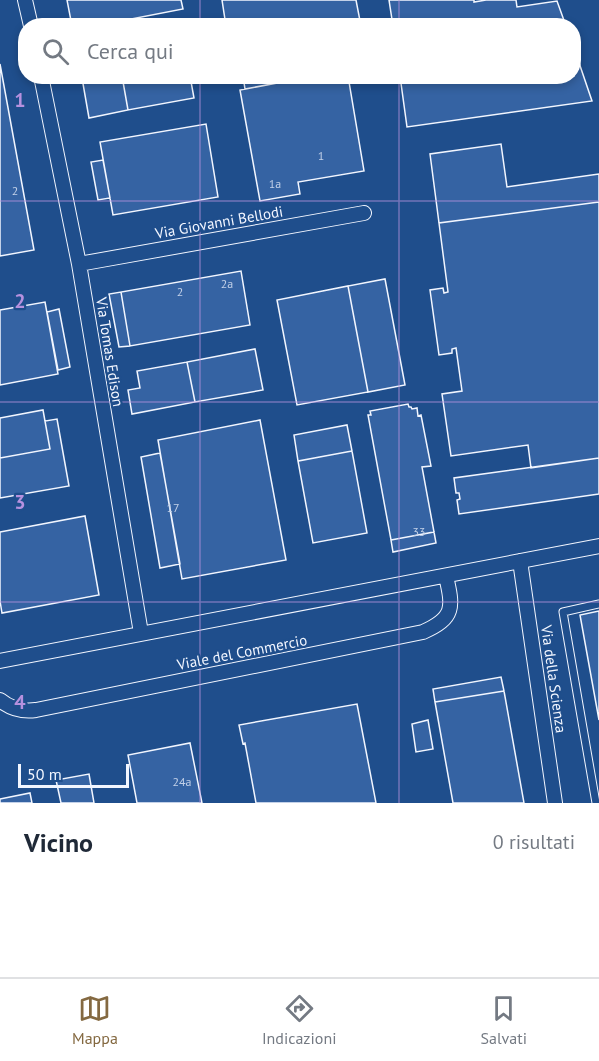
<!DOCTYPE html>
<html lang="it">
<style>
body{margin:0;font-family:"PT Sans",sans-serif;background:#f2f2f3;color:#1f2937}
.scale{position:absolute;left:18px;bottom:15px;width:111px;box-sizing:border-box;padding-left:6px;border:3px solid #f2f6ff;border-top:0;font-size:16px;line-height:21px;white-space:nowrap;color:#f2f6ff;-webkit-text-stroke:4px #1f4e8c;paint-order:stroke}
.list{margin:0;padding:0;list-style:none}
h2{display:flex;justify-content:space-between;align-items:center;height:78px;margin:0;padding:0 24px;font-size:26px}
h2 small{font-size:20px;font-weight:400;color:#747a83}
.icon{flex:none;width:33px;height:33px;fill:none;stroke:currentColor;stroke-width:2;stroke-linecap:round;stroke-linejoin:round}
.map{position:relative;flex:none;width:599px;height:803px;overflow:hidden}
.search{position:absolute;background:#fff;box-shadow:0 3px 9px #0003;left:18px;right:18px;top:18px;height:66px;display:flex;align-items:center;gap:15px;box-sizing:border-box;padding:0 21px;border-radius:24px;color:#747a83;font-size:22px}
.sheet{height:174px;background:#fff}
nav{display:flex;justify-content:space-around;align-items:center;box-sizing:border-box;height:84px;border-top:2px solid #e0e1e3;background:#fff;font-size:16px;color:#747a83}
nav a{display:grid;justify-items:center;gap:3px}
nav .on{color:#846941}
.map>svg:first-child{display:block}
.building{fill:#3563a3;stroke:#f2f6ff;stroke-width:1.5}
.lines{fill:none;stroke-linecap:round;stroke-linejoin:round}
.lane-casing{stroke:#f2f6ff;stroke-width:9}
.street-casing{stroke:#f2f6ff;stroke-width:16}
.lane{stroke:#1f4e8c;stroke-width:7}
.street{stroke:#1f4e8c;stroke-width:14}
.grid{fill:none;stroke:#b691df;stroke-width:1.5;stroke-opacity:0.55}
.labels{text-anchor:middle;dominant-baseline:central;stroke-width:4.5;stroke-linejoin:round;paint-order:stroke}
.number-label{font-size:12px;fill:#c3d1e8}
.street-label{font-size:15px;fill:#f2f6ff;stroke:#1f4e8c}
.grid-label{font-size:20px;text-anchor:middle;font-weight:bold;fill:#b691df;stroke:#1f4e8c;stroke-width:4.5;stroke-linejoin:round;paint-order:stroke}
</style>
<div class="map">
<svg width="599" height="803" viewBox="0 0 599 803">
<rect width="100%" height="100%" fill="#1f4e8c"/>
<!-- building -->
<path class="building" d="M67 0H181L183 9 95 26H72Z
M222 0H356L361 26H226Z
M389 0H474V2L486 0H516L517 7 557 1 566 26H393Z
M574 48 592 101 407 127 400 76H574Z
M0 64 34 250 0 256Z
M90 76H122L128 110 89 118 82 78Z
M122 76H190L194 98 128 110Z
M243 76H277L278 83 245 89Z
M314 76H348L364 171 298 182 300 194 260 201 240 90Z
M206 124 218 197 113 215 100 142Z
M501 144 507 187 599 174V202L439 223 430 154Z
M103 160 110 198 98 200 91 162Z
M599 202V458L531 468 528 445 451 456 442 394 462 391 456 348 452 349V353L439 355 430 290 443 288 444 293 448 292 439 223Z
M241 271 250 325 130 346 121 292Z
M385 279 405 385 368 392 348 286Z
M348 286 368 392 297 405 277 300Z
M121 292 130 346 119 347 109 294Z
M45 302 58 374 0 385V310Z
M59 309 70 367 58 370 47 312Z
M255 349 263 390 195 402 187 362Z
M187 362 195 402 132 414 128 390 140 388 137 371Z
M408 404 409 407H411L412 409 417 408 418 416 421 415 431 466 422 467 434 532 391 540 368 415H371L370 411Z
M43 410 50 449 0 458V418Z
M57 419 69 486 0 498V458L50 449 45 421Z
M260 420 286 560 182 579 158 440Z
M347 425 352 451 298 461 294 435Z
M352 451 367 533 313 543 298 461Z
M160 453 180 564 160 568 141 457Z
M599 458V494L459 514 457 500 460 499 459 493H456L454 478Z
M85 516 99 595 2 613 0 601V532Z
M434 532 436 543 393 552 391 540Z
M599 611V720L580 615Z
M501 677 504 691 435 702 433 689Z
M504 691 524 803H453L435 702Z
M357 704 376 803H256L245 743 243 744 239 725Z
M428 720 433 749 416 752 412 724Z
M190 743 202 803H137L128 755Z
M89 774 94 803H61L56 780Z
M30 793 32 803H0V799Z"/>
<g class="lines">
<defs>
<path id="lane" d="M596 803 563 612 599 604"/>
<path id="street" d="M25 0 31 26
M41 76 79 264 141 633
M79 264 364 213
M520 561 555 803
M0 661 599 546
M0 700C11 709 22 712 36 710L423 632C455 618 453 607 446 576"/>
</defs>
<!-- lane casing -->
<use href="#lane" class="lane-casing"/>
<!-- street casing -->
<use href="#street" class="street-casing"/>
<!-- lane -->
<use href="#lane" class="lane"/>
<!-- street -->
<use href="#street" class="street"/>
</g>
<!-- grid -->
<path class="grid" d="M200 0V26M399 0V26M200 76V803M399 76V803M0 201H599M0 402H599M0 602H599"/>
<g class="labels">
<!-- number labels -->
<g class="number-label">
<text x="321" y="155">1</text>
<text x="275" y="183">1a</text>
<text x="15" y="190">2</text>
<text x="227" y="283">2a</text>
<text x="180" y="291">2</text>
<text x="173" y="507">17</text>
<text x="419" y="531">33</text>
<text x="182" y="781">24a</text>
</g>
<!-- street labels -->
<g class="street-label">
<text transform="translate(219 222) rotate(-10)">Via Giovanni Bellodi</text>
<text transform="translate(110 352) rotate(81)">Via Tomas Edison</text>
<text transform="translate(242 652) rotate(-11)">Viale del Commercio</text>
<text transform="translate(554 679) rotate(82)">Via della Scienza</text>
</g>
</g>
<g class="grid-label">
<text x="20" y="107">1</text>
<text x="20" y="308">2</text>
<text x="20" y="509">3</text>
<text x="20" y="709">4</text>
</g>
</svg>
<div class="scale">50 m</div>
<div class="search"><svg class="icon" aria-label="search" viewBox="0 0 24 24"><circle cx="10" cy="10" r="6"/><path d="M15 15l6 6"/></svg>Cerca qui</div>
</div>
<section class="sheet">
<h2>Vicino<small>0 risultati</small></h2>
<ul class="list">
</ul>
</section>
<nav>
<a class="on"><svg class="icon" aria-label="map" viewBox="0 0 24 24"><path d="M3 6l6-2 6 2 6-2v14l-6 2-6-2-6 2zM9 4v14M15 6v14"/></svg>Mappa</a>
<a><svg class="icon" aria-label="directions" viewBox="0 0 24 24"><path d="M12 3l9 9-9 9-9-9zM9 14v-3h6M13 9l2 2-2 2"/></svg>Indicazioni</a>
<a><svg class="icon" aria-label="saved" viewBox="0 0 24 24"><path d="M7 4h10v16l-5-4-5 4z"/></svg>Salvati</a>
</nav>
